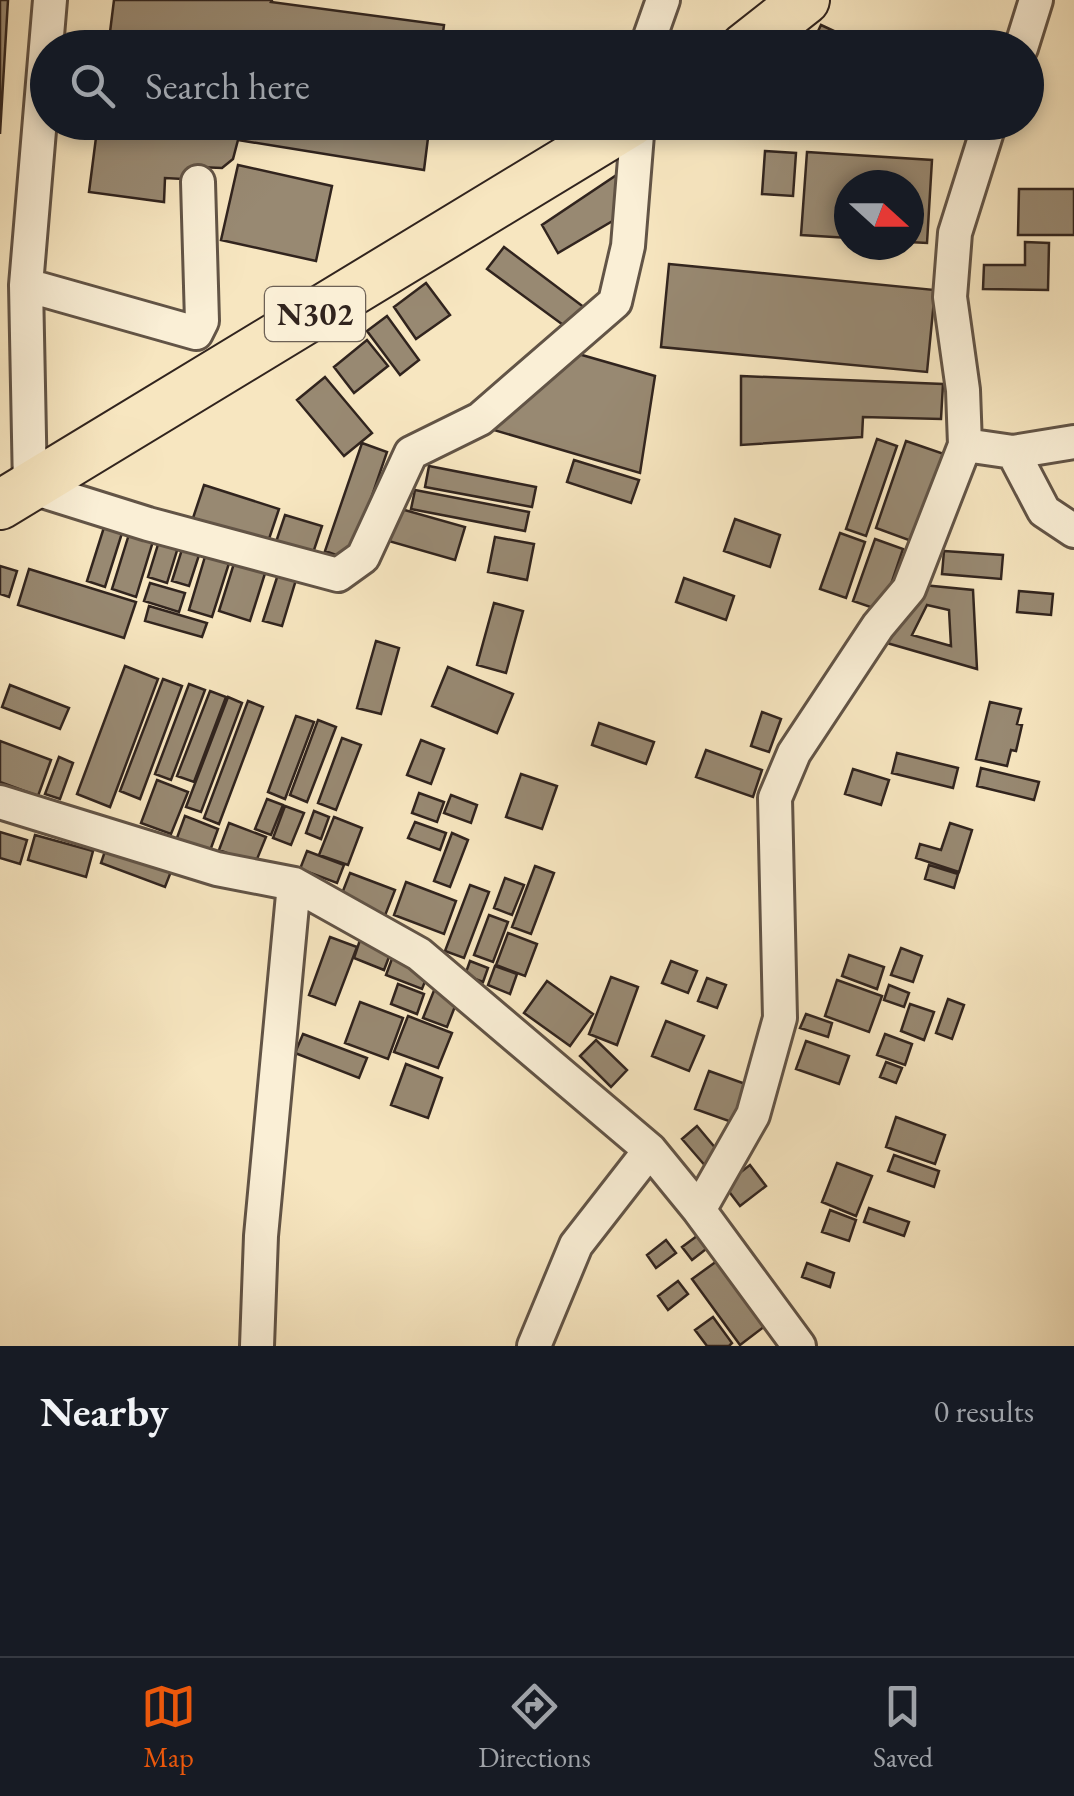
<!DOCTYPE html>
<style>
body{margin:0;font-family:"EB Garamond",serif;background:#242831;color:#f1f3f6}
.compass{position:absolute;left:834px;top:170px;width:90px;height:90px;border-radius:50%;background:#171b24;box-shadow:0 5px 15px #0003;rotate:111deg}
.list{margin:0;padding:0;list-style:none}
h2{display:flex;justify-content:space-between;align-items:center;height:130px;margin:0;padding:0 40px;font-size:42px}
h2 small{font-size:32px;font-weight:400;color:#9ea1a6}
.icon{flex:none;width:55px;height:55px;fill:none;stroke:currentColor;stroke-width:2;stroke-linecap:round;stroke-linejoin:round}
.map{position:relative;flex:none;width:1074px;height:1346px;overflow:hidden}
.search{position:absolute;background:#171b24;box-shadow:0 5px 15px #0003;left:30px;right:30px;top:30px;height:110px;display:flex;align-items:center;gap:25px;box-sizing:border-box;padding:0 35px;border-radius:55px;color:#9ea1a6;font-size:38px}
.sheet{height:310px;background:#171b24}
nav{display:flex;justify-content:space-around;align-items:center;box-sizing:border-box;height:140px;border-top:2px solid #363941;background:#171b24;font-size:28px;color:#9ea1a6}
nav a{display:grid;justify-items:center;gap:5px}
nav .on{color:#ea580c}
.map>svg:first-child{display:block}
.building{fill:#988972;stroke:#31241e;stroke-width:2.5;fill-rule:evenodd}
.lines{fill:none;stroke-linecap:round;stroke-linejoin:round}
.minor-casing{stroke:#625446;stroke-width:38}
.highway-casing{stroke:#31241e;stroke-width:52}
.minor{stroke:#faefd6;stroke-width:32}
.highway{stroke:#f7e6c0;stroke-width:48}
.labels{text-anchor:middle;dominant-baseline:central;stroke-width:8;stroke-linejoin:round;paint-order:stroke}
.shield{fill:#faefd6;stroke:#6d6155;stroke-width:2.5}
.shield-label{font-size:32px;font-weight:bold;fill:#31241e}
</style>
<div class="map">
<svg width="1074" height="1346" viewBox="0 0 1074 1346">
<rect width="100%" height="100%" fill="#f7e6c0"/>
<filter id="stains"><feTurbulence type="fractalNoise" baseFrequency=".002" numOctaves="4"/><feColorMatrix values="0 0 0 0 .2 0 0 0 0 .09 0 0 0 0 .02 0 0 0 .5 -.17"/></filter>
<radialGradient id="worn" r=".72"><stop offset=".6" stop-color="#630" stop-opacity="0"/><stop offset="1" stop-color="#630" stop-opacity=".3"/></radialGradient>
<!-- building -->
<path class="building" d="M0 0H8L0 134Z
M114 0H272L271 2 444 25 441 48H108Z
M821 25 849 38 845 48H810Z
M98 122H430L424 170 238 140 233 159 222 168 198 167 183 179 165 178 164 202 89 192Z
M720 122H744L728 134Z
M765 151 796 153 793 196 762 194Z
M807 152 932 160 927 243 909 242V185H849V238L801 235Z
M238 165 332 186 316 261 221 240Z
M624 170 621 216 558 253 542 225Z
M1019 189H1074V235H1018Z
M1025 242 1049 243 1048 290 983 289 984 265H1025Z
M504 247 585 308 570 330 487 269Z
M669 264 935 290 927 372 661 347Z
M426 283 450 315 416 339 394 307Z
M387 316 419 360 400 375 367 331Z
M367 340 388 366 354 393 334 367Z
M568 351 655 376 640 473 487 428Z
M741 376 943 384 941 419 863 417 862 437 741 445Z
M325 377 372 433 344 456 297 400Z
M877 439 897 446 866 536 846 529Z
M906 441 944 454 914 542 876 528Z
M362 443 387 452 350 560 325 551Z
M574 460 639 480 631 503 567 482Z
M429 466 536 487 532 507 425 487Z
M204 485 279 509 268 542 193 518Z
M415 490 529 512 525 531 411 509Z
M394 507 465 527 455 560 385 540Z
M285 515 322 526 311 559 274 548Z
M735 519 780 535 770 567 724 551Z
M105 524 123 530 105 587 87 581Z
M130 531 154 538 136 597 112 589Z
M840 533 865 542 846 598 820 589Z
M495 537 534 544 527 580 488 572Z
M160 538 179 544 167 583 148 577Z
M875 539 903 549 882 611 853 601Z
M184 543 201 549 189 586 172 581Z
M207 550 231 557 212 617 189 610Z
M944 551 1003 555 1001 579 942 574Z
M236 557 267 567 250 621 219 611Z
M0 566 17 571 9 597 0 594Z
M280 568 298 573 282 626 263 621Z
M29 569 136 602 124 638 18 605Z
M684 578 734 596 726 620 676 602Z
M150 583 185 593 179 612 144 601Z
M923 585 973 590 977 669 880 641ZM927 605 949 610 951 646 912 635Z
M1019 591 1053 594 1051 615 1017 612Z
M494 603 523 611 506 673 477 665Z
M149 606 207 623 202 637 145 621Z
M376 641 399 648 381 714 357 708Z
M125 666 158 679 110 807 77 794Z
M448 667 513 694 497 733 432 706Z
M163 679 182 686 140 799 120 791Z
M189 684 205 690 171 780 155 774Z
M10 685 69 708 60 729 2 707Z
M210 691 226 697 194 782 177 776Z
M228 697 242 703 201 812 186 807Z
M248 701 263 707 219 824 204 818Z
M990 702 1021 709 1017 724 1022 725 1016 751 1011 750 1007 766 976 759Z
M762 712 781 719 769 752 751 746Z
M296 716 314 722 285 799 268 792Z
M318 720 336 727 307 802 290 795Z
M599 723 654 742 646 764 592 745Z
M342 738 361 745 336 810 318 803Z
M421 740 444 749 431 784 407 775Z
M0 741 51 760 38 796 0 782Z
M706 750 762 770 753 797 696 777Z
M897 753 958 768 953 788 892 773Z
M59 757 73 763 60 799 45 794Z
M981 768 1039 782 1034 800 977 786Z
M853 769 889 780 881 805 845 794Z
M521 774 557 786 542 829 506 817Z
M157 780 188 792 171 834 141 823Z
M419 793 444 802 437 822 412 813Z
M451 795 477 805 471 823 444 813Z
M267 799 283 805 271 835 255 829Z
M285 806 304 813 291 845 273 838Z
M314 811 329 817 321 839 306 833Z
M185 816 218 829 207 859 174 846Z
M334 817 362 828 348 865 319 855Z
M415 822 446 833 440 850 408 838Z
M229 823 266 837 255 864 219 850Z
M950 823 972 830 959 872 916 858 920 844 941 850Z
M0 832 27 840 20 864 0 858Z
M452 833 468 840 450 887 434 881Z
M35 835 93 851 86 877 28 860Z
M107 845 172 869 165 887 101 863Z
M307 851 344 865 337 883 300 869Z
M929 865 958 874 954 888 925 879Z
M535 866 554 873 531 934 512 927Z
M350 873 395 890 384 918 339 901Z
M505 878 524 885 512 915 494 908Z
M406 882 456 901 444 934 394 915Z
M470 885 489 892 464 958 445 951Z
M489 915 508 922 493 962 474 955Z
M508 933 537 944 525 976 496 965Z
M330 937 357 947 335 1005 309 995Z
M361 937 392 949 384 970 354 958Z
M901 948 922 956 913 982 891 975Z
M849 955 884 967 877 989 842 976Z
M393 956 430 969 422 989 386 975Z
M470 961 488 968 483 982 465 975Z
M671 961 697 971 688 993 662 983Z
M495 966 517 974 510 994 488 985Z
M611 977 638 987 617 1045 589 1034Z
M707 978 726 985 717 1008 698 1001Z
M837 980 882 996 869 1032 825 1016Z
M547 981 593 1014 570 1046 524 1013Z
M398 984 424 994 417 1014 391 1004Z
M889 985 909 993 904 1007 884 1000Z
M435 988 459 996 447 1027 423 1018Z
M948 999 964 1005 952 1039 936 1033Z
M360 1002 403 1018 388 1059 345 1043Z
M910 1004 934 1012 924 1040 901 1031Z
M806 1014 832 1023 828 1037 800 1028Z
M408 1016 452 1033 438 1068 394 1052Z
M666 1021 704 1036 689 1071 652 1056Z
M303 1034 367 1058 359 1078 295 1053Z
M885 1034 912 1044 905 1065 877 1055Z
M596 1040 627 1070 611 1087 580 1056Z
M806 1041 849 1056 839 1084 796 1069Z
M886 1062 902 1068 896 1083 880 1077Z
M406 1064 442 1078 428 1118 391 1105Z
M709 1071 754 1087 740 1125 695 1109Z
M896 1117 945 1135 935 1164 886 1147Z
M697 1126 722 1156 708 1169 682 1139Z
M894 1155 939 1171 934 1187 888 1171Z
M837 1163 872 1176 856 1216 822 1202Z
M750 1165 766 1186 740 1206 724 1185Z
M869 1208 909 1222 904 1236 864 1222Z
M830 1210 856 1220 849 1241 822 1232Z
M701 1233 710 1246 692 1260 682 1247Z
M666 1240 676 1253 656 1268 647 1255Z
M717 1261 765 1326 740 1345 692 1279Z
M807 1263 834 1273 830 1287 802 1277Z
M678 1281 688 1294 668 1310 658 1296Z
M713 1317 732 1343 729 1346H707L695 1330Z"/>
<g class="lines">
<defs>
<path id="minor" d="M50 0 26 285 30 487 148 524 338 575 363 557 411 453 480 419 615 302 628 246 638 122
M646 48 663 0
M1021 48 1036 0
M26 285 196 333 202 321 198 182
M965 445 1013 452 1074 442
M1013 452 1044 511 1074 531
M0 802 217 869 294 884 419 954 650 1150 699 1210 799 1346
M699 1210 753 1115 780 1018 775 798 794 753 878 626 909 589 965 445 963 390 950 297 955 233 990 122
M257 1346 261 1236 294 884
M534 1346 576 1245 650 1150"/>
<path id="highway" d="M744 48 805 0
M0 505 631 122"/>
</defs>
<!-- minor casing -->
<use href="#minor" class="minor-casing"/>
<!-- highway casing -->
<use href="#highway" class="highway-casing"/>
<!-- minor -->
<use href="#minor" class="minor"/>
<!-- highway -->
<use href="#highway" class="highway"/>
</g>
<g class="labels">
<!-- shield labels -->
<rect class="shield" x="265" y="287" width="100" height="54" rx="8"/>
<g class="shield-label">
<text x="315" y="314">N302</text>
</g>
</g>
<rect width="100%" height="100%" filter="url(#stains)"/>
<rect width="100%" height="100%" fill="url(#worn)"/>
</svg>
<svg class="compass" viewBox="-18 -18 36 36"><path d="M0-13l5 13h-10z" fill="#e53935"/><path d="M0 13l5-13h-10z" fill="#9ea1a6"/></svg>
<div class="search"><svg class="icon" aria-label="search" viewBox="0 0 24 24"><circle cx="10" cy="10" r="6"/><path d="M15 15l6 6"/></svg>Search here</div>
</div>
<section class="sheet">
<h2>Nearby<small>0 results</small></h2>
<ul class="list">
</ul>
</section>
<nav>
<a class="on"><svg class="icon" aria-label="map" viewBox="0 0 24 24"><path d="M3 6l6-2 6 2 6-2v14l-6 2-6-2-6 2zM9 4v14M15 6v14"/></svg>Map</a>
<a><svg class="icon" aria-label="directions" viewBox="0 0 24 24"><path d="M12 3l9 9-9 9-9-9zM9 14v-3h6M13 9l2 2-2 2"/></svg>Directions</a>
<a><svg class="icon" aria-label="saved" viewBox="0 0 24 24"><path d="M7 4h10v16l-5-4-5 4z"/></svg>Saved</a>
</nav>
